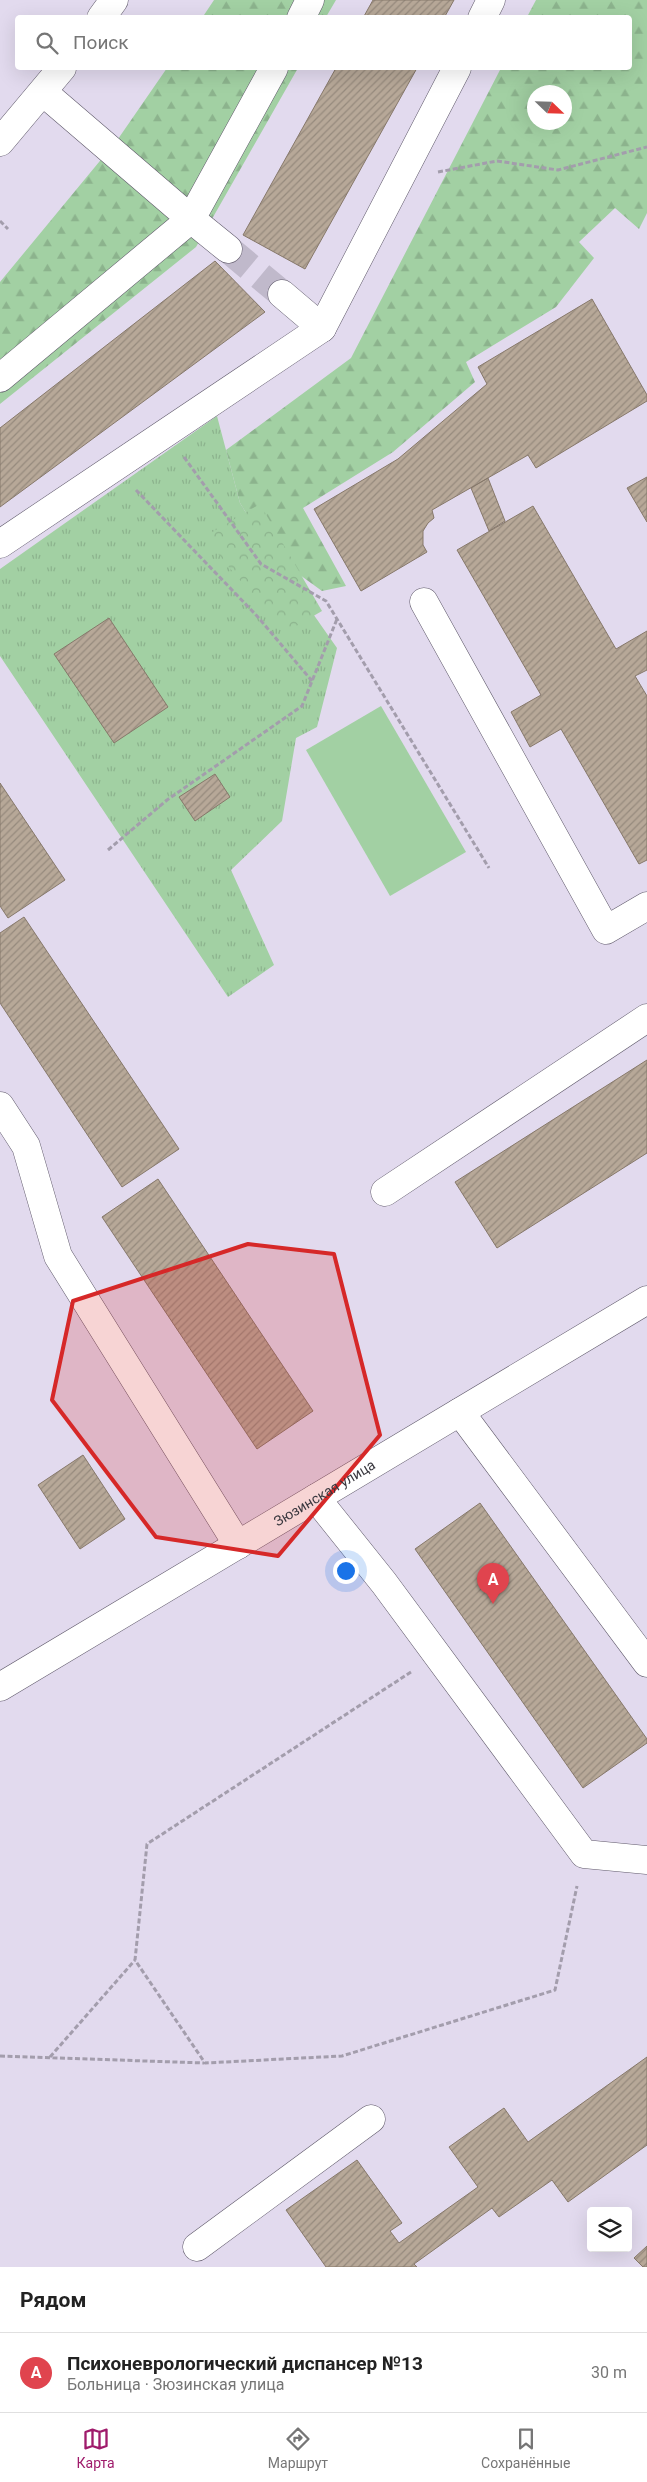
<!DOCTYPE html>
<html lang="ru">
<meta charset="utf-8">
<style>
body{margin:0;font-family:Roboto,sans-serif;background:#f2f2f2;color:#222}
.controls{position:absolute;right:15px;bottom:15px;display:grid;overflow:hidden;border-radius:5px;box-shadow:0 5px 20px #0002}
.controls button{width:45px;height:45px;display:grid;place-items:center;padding:0;border:0;border-bottom:1px solid #e0e0e0;background:#fff;color:#222;font:25px sans-serif}
.compass{position:absolute;left:527px;top:85px;width:45px;height:45px;border-radius:50%;background:#fff;box-shadow:0 5px 20px #0002;rotate:113deg}
.you{position:absolute;left:345px;top:1570px;width:18px;height:18px;margin:-12px;border:4px solid #fff;border-radius:50%;background:#1a73e8;box-shadow:0 0 0 8px #1a73e833}
.badge{display:grid;place-items:center;width:32px;height:32px;border-radius:50%;background:#9f1b6b;color:#fff;font-size:16px;font-weight:700}
.pin{position:absolute;translate:-50% -41px;filter:drop-shadow(0 1px 2px #0008)}
.pin::after{content:'';position:absolute;top:26px;width:18px;height:15px;background:inherit;clip-path:polygon(0 0,100% 0,50% 100%)}
.list{margin:0;padding:0;list-style:none}
h2{display:flex;justify-content:space-between;align-items:center;height:65px;margin:0;padding:0 20px;font-size:21px}
h2 small{font-size:16px;font-weight:400;color:#767676}
.list li{display:grid;grid-template-columns:32px 1fr auto;gap:15px;align-items:center;box-sizing:border-box;height:80px;padding:0 20px;border-top:1px solid #e0e0e0}
.list b{display:block;font-size:19px;white-space:nowrap}
.list p{margin:0;font-size:16px;white-space:nowrap;color:#767676}
.list em{font-size:16px;font-style:normal;color:#767676}
.icon{flex:none;width:28px;height:28px;fill:none;stroke:currentColor;stroke-width:2;stroke-linecap:round;stroke-linejoin:round}
.map{position:relative;flex:none;width:647px;height:2267px;overflow:hidden}
.search{position:absolute;background:#fff;box-shadow:0 5px 20px #0002;left:15px;right:15px;top:15px;height:55px;display:flex;align-items:center;gap:12px;box-sizing:border-box;padding:0 18px;border-radius:5px;color:#767676;font-size:19px}
.sheet{height:145px;background:#fff}
nav{display:flex;justify-content:space-around;align-items:center;box-sizing:border-box;height:70px;border-top:1px solid #e0e0e0;background:#fff;font-size:14px;color:#767676}
nav a{display:grid;justify-items:center;gap:2px}
nav .on{color:#9f1b6b}
.map>svg:first-child{display:block}
.grass{fill:url(#grass-tufts)}
.forest{fill:url(#forest-firs);fill-rule:evenodd}
.park{fill:url(#park-crowns)}
.pitch{fill:#a2d0a3}
.building{fill:url(#building-hatch);stroke:#86786a}
.lines{fill:none;stroke-linecap:round;stroke-linejoin:round}
.minor-tunnel{stroke:#c0b9cb;stroke-width:28;stroke-dasharray:28 14;stroke-linecap:butt}
.minor-casing{stroke:#605a6b;stroke-width:29}
.path{stroke:#a39dac;stroke-width:3;stroke-dasharray:5 2.5;stroke-linecap:butt}
.minor{stroke:#fff;stroke-width:28}
.marked{fill:#d62828;fill-opacity:0.2;stroke:#d62828;stroke-width:4;stroke-linejoin:round}
.labels{text-anchor:middle;dominant-baseline:central;stroke-width:5;stroke-linejoin:round;paint-order:stroke}
.street-label{font-size:14px;fill:#39373e;stroke:#e2daee}
</style>
<div class="map">
<svg width="647" height="2267" viewBox="0 0 647 2267">
<defs>
<pattern id="grass-tufts" width="24" height="20" patternUnits="userSpaceOnUse" patternTransform="scale(1.25)"><rect width="24" height="20" fill="#a2d0a3"/><path d="M3 7l-1-3M5 7V3M7 7l1-3M15 17l-1-3M17 17v-4M19 17l1-3" fill="none" stroke="#8cb38d"/></pattern>
<pattern id="forest-firs" width="22" height="20" patternUnits="userSpaceOnUse" patternTransform="scale(1.25)"><rect width="22" height="20" fill="#a2d0a3"/><path d="M5 1l3.5 6h-7zM16 11l3.5 6h-7z" fill="#8cb38d"/></pattern>
<pattern id="park-crowns" width="20" height="18" patternUnits="userSpaceOnUse" patternTransform="scale(1.25)"><rect width="20" height="18" fill="#a2d0a3"/><path d="M2 6a3 3 0 1 1 6 0M12 15a3 3 0 1 1 6 0" fill="none" stroke="#8cb38d"/></pattern>
<pattern id="building-hatch" width="6" height="6" patternUnits="userSpaceOnUse" patternTransform="scale(1.25)"><rect width="6" height="6" fill="#b7a898"/><path d="M-1 1l2-2M0 6l6-6M5 7l2-2" fill="none" stroke="#968a7d"/></pattern>
</defs>
<rect width="100%" height="100%" fill="#e2daee"/>
<!-- grass -->
<path class="grass" d="M217 416 240 503 271 554 337 648 317 727 296 738 282 821 231 870 274 965 228 997 0 656V569Z"/>
<!-- forest -->
<path class="forest" d="M214 0H336L326 17 202 18Z
M536 0H647V213L639 229 615 208 579 242 594 258 556 307 466 362 475 382 393 452 303 508 346 586 322 591 271 554 240 503 226 450 351 358 501 68H630V18L527 17ZM534 92H564V122H534Z
M167 68H298L196 247 0 404V282L118 139Z"/>
<!-- park -->
<path class="park" d="M260 504 322 611 284 633 204 537Z"/>
<!-- pitch -->
<path class="pitch" d="M381 706 466 852 390 896 306 750Z"/>
<!-- building -->
<path class="building" d="M373 0H454L444 18H363Z
M336 68H417L305 269 243 235Z
M215 261 265 312 0 507V428Z
M592 299 647 395V401L536 468 528 455 432 510 434 518 428 523 423 531V545L427 552 361 591 314 509 398 459 487 384 478 367Z
M647 477V522L627 488Z
M488 478 505 521 489 531 471 488Z
M533 506 616 649 647 631V670L635 676 647 696V860L639 864 561 729 530 747 511 712 541 695 457 550Z
M109 618 168 707 114 743 54 654Z
M215 774 230 797 195 821 179 797Z
M0 783 65 880 8 918 0 906Z
M24 917 179 1149 122 1187 0 1003V933Z
M647 1060V1153L497 1248 455 1182Z
M158 1179 313 1411 257 1449 102 1217Z
M83 1455 125 1519 80 1549 38 1485Z
M480 1503 647 1739V1743L583 1788 415 1549Z
M647 2057V2145L568 2202 552 2180 499 2217 492 2208 414 2264 417 2267H326L286 2210 357 2160 402 2223 390 2231 399 2243 478 2187 449 2147 504 2108 528 2142Z
M647 2246V2267H643L634 2258Z"/>
<g class="lines">
<!-- minor-tunnel -->
<path class="minor-tunnel" d="M228 249 282 294"/>
<defs>
<g id="minor">
<path d="M101 18 114 0"/>
<path d="M301 18 310 0"/>
<path d="M482 18 491 0"/>
<path d="M0 142 62 68"/>
<path d="M228 249 191 219 274 68"/>
<path d="M282 294 322 328"/>
<path d="M0 378 191 219 43 92"/>
<path d="M0 544 322 328 457 68"/>
<path d="M424 602 606 930 647 906"/>
<path d="M0 1106 26 1146 58 1256 238 1545"/>
<path d="M385 1192 647 1018"/>
<path d="M460 1412 647 1663"/>
<path d="M316 1498 384 1583 584 1854 647 1860"/>
<path id="s1" d="M0 1687 647 1300"/>
<path d="M197 2247 371 2119"/>
</g>
</defs>
<!-- minor casing -->
<use href="#minor" class="minor-casing"/>
<!-- path -->
<path class="path" d="M438 172 497 161 558 170 647 147
M0 221 8 229
M184 457 261 564 326 601 489 868
M136 490 257 616 312 681
M108 850 167 800 302 706 337 619
M411 1672 147 1844 135 1960 205 2063 342 2056 555 1990 577 1886
M0 2056 204 2063
M50 2057 135 1960"/>
<!-- minor -->
<use href="#minor" class="minor"/>
</g>
<!-- marked area -->
<path class="marked" d="M248 1244 334 1254 380 1435 278 1556 156 1537 52 1400 73 1301Z"/>
<g class="labels">
<!-- street labels -->
<g class="street-label">
<text stroke="none"><textPath href="#s1" startOffset="378">Зюзинская улица</textPath></text>
</g>
</g>
</svg>
<div class="controls">
<button><svg class="icon" aria-label="layers" viewBox="0 0 24 24"><path d="M12 4l9 5-9 5-9-5zM3 14l9 5 9-5"/></svg></button>
</div>
<svg class="compass" viewBox="-18 -18 36 36"><path d="M0-13l5 13h-10z" fill="#e53935"/><path d="M0 13l5-13h-10z" fill="#767676"/></svg>
<div class="you"></div>
<div class="pin badge" style="left:493px;top:1604px;background:#e0444e">A</div>
<div class="search"><svg class="icon" aria-label="search" viewBox="0 0 24 24"><circle cx="10" cy="10" r="6"/><path d="M15 15l6 6"/></svg>Поиск</div>
</div>
<section class="sheet">
<h2>Рядом<small></small></h2>
<ul class="list">
<li><span class="badge" style="background:#e0444e">A</span><div><b>Психоневрологический диспансер №13</b><p>Больница · Зюзинская улица</p></div><em>30 m</em></li>
</ul>
</section>
<nav>
<a class="on"><svg class="icon" aria-label="map" viewBox="0 0 24 24"><path d="M3 6l6-2 6 2 6-2v14l-6 2-6-2-6 2zM9 4v14M15 6v14"/></svg>Карта</a>
<a><svg class="icon" aria-label="directions" viewBox="0 0 24 24"><path d="M12 3l9 9-9 9-9-9zM9 14v-3h6M13 9l2 2-2 2"/></svg>Маршрут</a>
<a><svg class="icon" aria-label="saved" viewBox="0 0 24 24"><path d="M7 4h10v16l-5-4-5 4z"/></svg>Сохранённые</a>
</nav>
